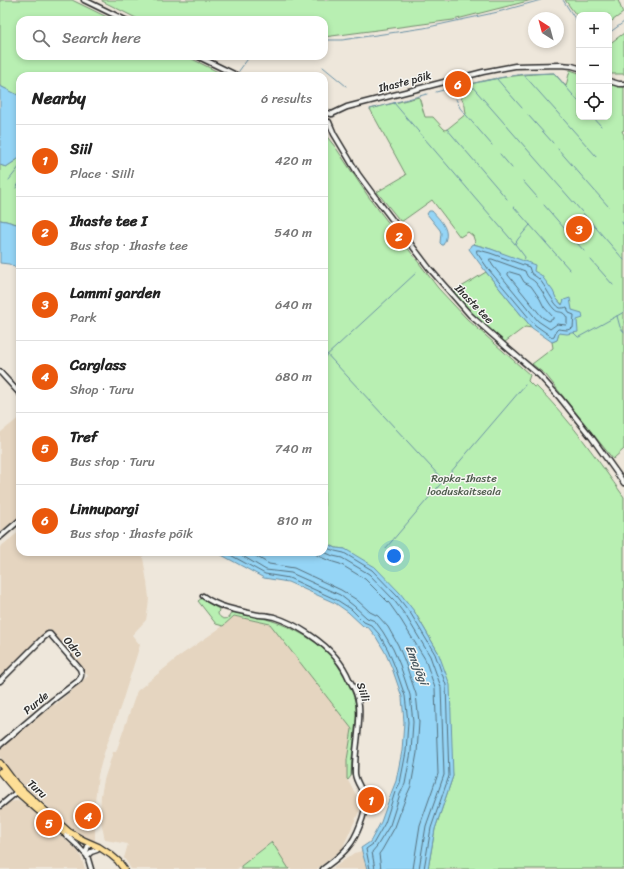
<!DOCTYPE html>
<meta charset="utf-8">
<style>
body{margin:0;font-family:Sriracha,sans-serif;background:#f6f6f6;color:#222}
.controls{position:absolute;right:12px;top:12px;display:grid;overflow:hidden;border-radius:8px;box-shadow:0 2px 6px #0003}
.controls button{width:36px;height:36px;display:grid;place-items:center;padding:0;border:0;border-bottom:1px solid #e0e0e0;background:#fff;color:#222;font:20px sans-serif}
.compass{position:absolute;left:528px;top:12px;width:36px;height:36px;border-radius:50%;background:#fff;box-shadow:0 2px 6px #0003;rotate:324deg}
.you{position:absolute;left:394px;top:556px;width:14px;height:14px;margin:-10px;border:3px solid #fff;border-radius:50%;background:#1a73e8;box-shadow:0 0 0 6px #1a73e833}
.badge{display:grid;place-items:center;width:26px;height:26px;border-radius:50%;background:#ea580c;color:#fff;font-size:13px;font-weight:700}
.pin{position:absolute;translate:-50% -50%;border:2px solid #fff;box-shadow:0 1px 4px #0006}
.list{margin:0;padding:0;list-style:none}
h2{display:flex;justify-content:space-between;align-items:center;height:52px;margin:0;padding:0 16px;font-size:17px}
h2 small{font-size:13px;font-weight:400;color:#767676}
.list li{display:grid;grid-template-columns:26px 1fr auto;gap:12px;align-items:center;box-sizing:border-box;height:72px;padding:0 16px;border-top:1px solid #e0e0e0}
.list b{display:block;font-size:15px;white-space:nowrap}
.list p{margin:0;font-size:13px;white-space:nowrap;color:#767676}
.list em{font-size:13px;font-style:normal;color:#767676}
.icon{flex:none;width:22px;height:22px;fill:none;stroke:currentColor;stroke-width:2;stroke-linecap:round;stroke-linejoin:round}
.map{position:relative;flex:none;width:624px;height:869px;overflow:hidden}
.search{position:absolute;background:#fff;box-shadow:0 2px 6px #0003;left:16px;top:16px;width:312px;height:44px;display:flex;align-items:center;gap:10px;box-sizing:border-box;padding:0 14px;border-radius:12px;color:#767676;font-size:15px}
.panel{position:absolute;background:#fff;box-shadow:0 2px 6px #0003;left:16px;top:72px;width:312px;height:484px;border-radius:12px}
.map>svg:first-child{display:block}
.built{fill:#e5d5c0}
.green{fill:#b8efb2;stroke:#728d6e}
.water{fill:#95d5f6;stroke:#6b91a5}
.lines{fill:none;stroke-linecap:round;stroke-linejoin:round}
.shore{stroke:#556f7c;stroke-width:1}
.stream{stroke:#6b91a5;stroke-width:1}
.minor-casing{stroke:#2b2b2b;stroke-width:7}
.major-casing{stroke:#2b2b2b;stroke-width:8}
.minor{stroke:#f6f6f2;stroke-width:4}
.major{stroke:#fdde96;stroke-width:5.5}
.labels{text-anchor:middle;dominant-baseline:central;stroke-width:3;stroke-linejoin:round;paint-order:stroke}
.street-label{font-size:11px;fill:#2b2b2b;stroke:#f6f6f2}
.park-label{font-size:11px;fill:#4e5c4d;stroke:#f6f6f2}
.water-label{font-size:12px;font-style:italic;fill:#46565e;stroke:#f6f6f2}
</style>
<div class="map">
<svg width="624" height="869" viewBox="0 0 624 869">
<rect width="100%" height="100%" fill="#eee7db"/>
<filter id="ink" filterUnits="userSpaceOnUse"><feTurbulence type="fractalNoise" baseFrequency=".025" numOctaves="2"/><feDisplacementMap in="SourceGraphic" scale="8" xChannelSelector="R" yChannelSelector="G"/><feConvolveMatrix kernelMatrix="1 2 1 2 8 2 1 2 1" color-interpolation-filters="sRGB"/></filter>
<g filter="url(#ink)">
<!-- built -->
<path class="built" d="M20 417V516L0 532V433Z
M20 531V552H142L147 582 149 598 148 608 146 620 132 635 140 645 121 705 104 753 98 775 95 801V842L70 828 62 819 17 779 0 757V748L53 704 55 705 88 676 49 629 0 678V547Z
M234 616 270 624 352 729 347 760V779L362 805 342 849 317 869H289L271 842 237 869H131L124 858 128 844 105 840 100 817 101 795 104 780 113 752H116L137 691 181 655 223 626Z
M16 801 22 802 31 809 77 850 81 857 85 869H0V810L10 802Z
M362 851 367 869H332L354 853Z"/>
<!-- green -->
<path class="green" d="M0 0H72L113 20H20V56H186L226 76H20V96H19L0 86Z
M102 0H532L453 20 324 37V20H140L102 1Z
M565 0H618L623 13 609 23V15H579V19Z
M624 33V74H611L609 72V44Z
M570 70 579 73V117H609V83L624 86V130L622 131 624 135V449L613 459 546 375 532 364 553 348 552 342 557 340 559 333 572 310 564 300 563 305C561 303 558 301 556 298 553 293 551 288 546 283 526 262 501 251 473 244L475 242 473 236 468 232 460 237 432 200 401 222 377 192 406 175 370 109 419 97 425 117H433L444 129 446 130 466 114 465 106 461 97 470 84C498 77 525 74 554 73L566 86Z
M324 133 336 148 368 196 438 288 467 319 530 375 528 381 534 387 536 386C570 419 597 459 624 497V869H428L435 829 453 776 438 652 414 611 345 549 336 548 324 542Z
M20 156V225L6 221 0 220V165L6 167 18 159Z
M486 272 532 328 525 327 505 342 481 322 453 292Z
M202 598 206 602 219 609 218 614C220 618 224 620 228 618L232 612C242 614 252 615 262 618 287 624 318 640 334 660 339 667 343 674 347 681 351 690 356 699 356 710 357 716 356 722 355 728 354 744 351 760 351 776L348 780 347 779V760L352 729 270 624 234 616 223 626 216 624 198 601Z
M272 842 289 869H241V866Z"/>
<!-- water -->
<path class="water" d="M0 86 20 96V156L18 159 6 167 0 165Z
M429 211H432C441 221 452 231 443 245H442L440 243 441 233 440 230 427 214Z
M0 220 6 221 20 225V270L9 264 0 263Z
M473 244 491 249 535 265 534 271 541 275 553 291 556 298 562 305 564 300 570 298 572 310 582 313 583 318 577 320 578 332 567 334 559 333 557 340 552 342 532 328 486 272 469 249 471 245Z
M324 542 336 548 345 549 375 567 400 593 414 611 438 652 450 685 453 776 435 829 428 869H367L361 848 370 842 381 822 392 791 396 781 402 751 404 722 402 697 392 668 385 652 376 637 368 627 363 626 348 612 335 603 288 582 264 578 216 552H324Z"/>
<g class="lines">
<!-- shore -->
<path class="shore" d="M477 250H479L490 253 529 267 531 273C533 275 537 277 539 279 545 285 554 305 560 308 562 308 565 308 567 307L569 313 574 315 573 328 567 330 558 329 556 331 554 336 552 337 535 325 489 270 477 253Z
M490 259H492L525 271C528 280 530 277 535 282 543 290 547 302 554 309 558 313 559 311 563 313 565 314 566 316 567 318V324L566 325 557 324 550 329 538 321 493 266 490 261Z
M510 272 520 275 524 282 531 286 540 299 544 307 553 317V319L549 321 542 317 508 275V273Z
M324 547 335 551 344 553 372 570 397 596 411 614 435 654 446 685 449 776 431 828 424 869
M225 552 265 574 289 578 337 600 351 609 364 622 371 625 379 634 388 650 395 667 405 696 408 722 406 752 400 783 395 792 385 823 373 844 366 849 370 869
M236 552 266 570 291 573 340 595 354 606 367 618 375 621 383 632 393 649 400 665 410 695 413 722 411 752 405 784 400 794 390 825 377 846 372 852 375 869
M249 552 269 564 294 568 341 590 357 600 370 612 378 616 388 627 398 645 405 662 416 694 419 722 417 753 411 786 406 797 395 827 382 850 379 854 381 869
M313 552 318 556 330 561 340 564 365 579 389 603 401 620 425 659 435 688 438 774 420 825 413 869
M324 552 333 556 342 558 369 574 393 599 406 616 430 656 441 687 444 775 426 826 419 869"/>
<!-- stream -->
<path class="stream" d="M563 0 579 25
M609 33 624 22
M324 40H342L424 28 498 12 541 0
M323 67 346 86
M239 71 250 56
M524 75 596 156
M496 78 522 108
M470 84 624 260
M460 86 504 77 524 74 554 73 579 102
M450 89 452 94
M436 92 451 88
M456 99 460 108 492 145
M394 103 515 244
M370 109 427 94
M528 115 553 143
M593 117 601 126
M447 129 507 199
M558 149 608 206
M500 154 512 168
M9 180 20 166
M523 181 537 197
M16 188 20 182
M544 205 584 251
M514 207 570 270
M622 222 624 226
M591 260 613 285
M524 261 525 257 515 244 518 239 530 225
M617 316 620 327 624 332
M574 333 578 337H579L624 312
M324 351 443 480
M324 358 416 273
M386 548 525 385"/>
<defs>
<path id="minor" d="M84 0 125 20
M197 56 238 76
M609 81 619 84H624
M332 114 347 107 483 72 515 66 560 65 572 66 579 68
M324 115 327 113 332 114
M329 122 334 134 358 174 372 193 429 268 457 300 470 315 505 346 539 375 560 398 592 438 624 483
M0 372 20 394
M0 537 20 520
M203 596C219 608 239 611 259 615 264 615 270 616 274 617 296 624 323 641 337 659 342 665 346 672 349 679 354 687 358 696 359 705 361 728 354 751 355 774 356 783 364 791 365 799 367 812 356 838 348 847 341 856 332 862 323 869
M0 681 43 638 48 634H50L80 669C82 674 82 677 78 681L53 700 0 745
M0 806 18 791
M66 835 77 845 87 856
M89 843 86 852 91 869
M87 856 91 852 97 850"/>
<path id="major" d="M0 763 15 783 21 789 69 832 83 840 99 847 111 855 118 861 124 869
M0 772 17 792 63 832"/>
</defs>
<!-- minor casing -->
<use href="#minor" class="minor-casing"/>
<!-- major casing -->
<use href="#major" class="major-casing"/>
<!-- minor -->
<use href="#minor" class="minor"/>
<!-- major -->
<use href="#major" class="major"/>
</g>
</g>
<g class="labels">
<!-- street labels -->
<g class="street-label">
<text transform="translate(405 82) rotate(-15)">Ihaste põik</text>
<text transform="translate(474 304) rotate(46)">Ihaste tee</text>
<text transform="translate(73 647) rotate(50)">Odra</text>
<text transform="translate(363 692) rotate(73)">Siili</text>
<text transform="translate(36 703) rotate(-40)">Purde</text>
<text transform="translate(37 789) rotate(42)">Turu</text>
</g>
<!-- park labels -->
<g class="park-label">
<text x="464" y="478">Ropka-Ihaste<tspan x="464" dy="13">looduskaitseala</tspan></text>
</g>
<!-- water labels -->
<g class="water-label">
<text transform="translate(417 665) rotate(68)">Emajõgi</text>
</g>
</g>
</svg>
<div class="controls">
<button>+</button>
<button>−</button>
<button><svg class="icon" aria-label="locate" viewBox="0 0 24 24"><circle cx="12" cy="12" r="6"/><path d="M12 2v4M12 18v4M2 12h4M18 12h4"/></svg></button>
</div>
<svg class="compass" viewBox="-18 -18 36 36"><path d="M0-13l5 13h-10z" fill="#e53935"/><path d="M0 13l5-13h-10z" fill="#767676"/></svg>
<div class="you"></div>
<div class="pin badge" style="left:371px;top:800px">1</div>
<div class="pin badge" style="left:399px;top:236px">2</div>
<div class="pin badge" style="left:579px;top:229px">3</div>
<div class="pin badge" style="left:88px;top:816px">4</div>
<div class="pin badge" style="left:49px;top:823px">5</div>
<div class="pin badge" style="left:458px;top:84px">6</div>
<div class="search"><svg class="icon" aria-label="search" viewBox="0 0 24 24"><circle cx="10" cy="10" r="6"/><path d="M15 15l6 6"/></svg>Search here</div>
<section class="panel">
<h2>Nearby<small>6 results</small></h2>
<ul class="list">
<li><span class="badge">1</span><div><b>Siil</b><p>Place · Siili</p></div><em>420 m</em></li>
<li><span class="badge">2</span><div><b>Ihaste tee I</b><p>Bus stop · Ihaste tee</p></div><em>540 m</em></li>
<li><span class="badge">3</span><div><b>Lammi garden</b><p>Park</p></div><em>640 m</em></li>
<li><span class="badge">4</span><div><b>Carglass</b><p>Shop · Turu</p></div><em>680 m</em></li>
<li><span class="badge">5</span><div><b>Tref</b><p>Bus stop · Turu</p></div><em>740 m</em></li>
<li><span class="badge">6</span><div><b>Linnupargi</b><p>Bus stop · Ihaste põik</p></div><em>810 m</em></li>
</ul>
</section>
</div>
